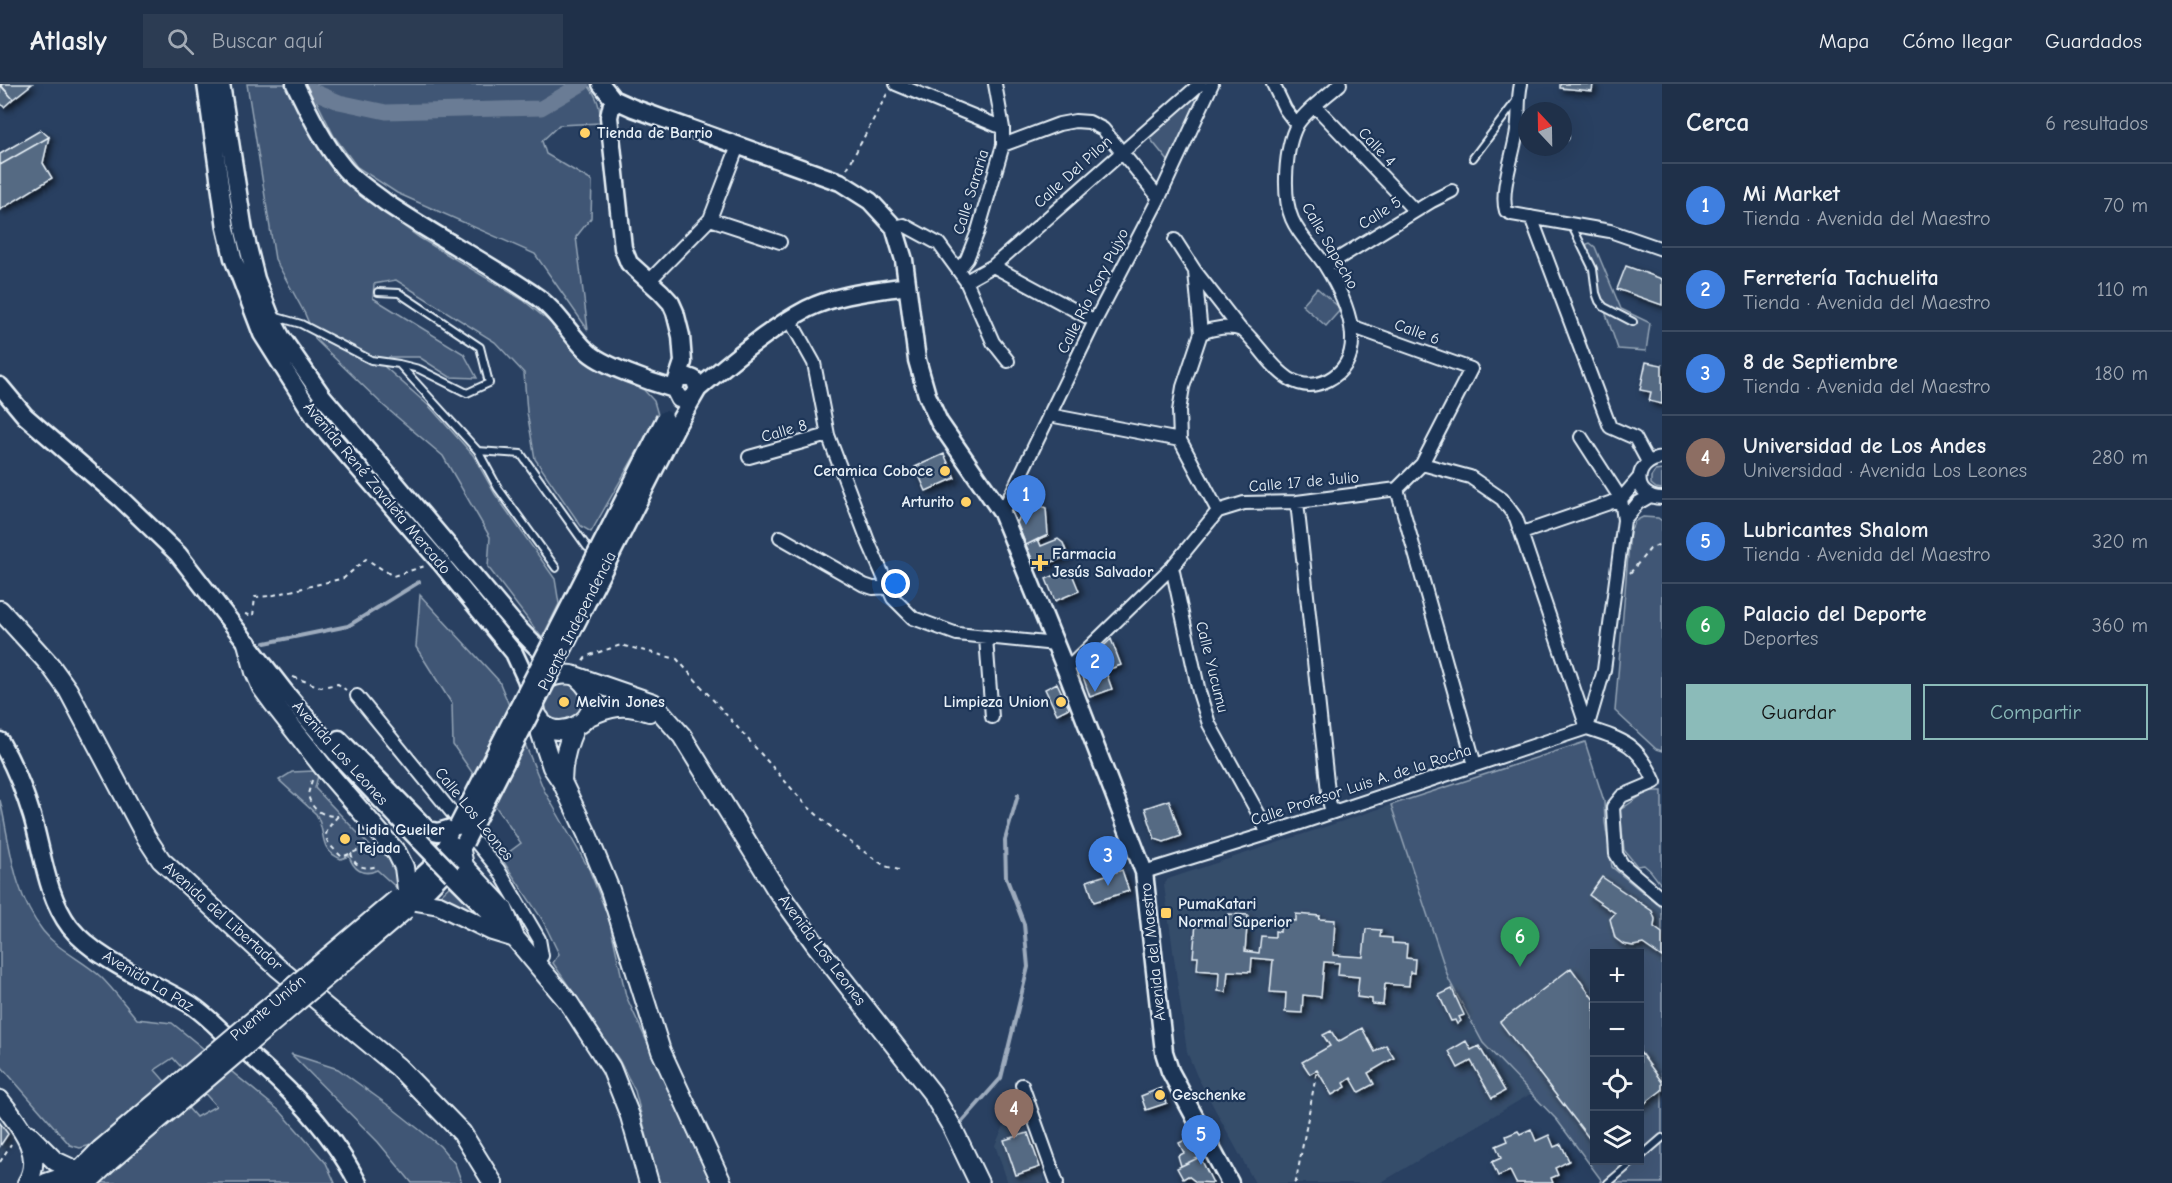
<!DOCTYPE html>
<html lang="es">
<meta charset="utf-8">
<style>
body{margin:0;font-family:"Comic Neue",sans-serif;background:#2c3c53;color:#f1f3f6}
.controls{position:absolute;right:18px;bottom:18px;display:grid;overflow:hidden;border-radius:0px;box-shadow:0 6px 24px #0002}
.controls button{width:54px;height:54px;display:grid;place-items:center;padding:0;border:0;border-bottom:2px solid #3c4b61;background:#1f3049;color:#f1f3f6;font:30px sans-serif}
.compass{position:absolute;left:1518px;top:18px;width:54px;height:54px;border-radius:50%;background:#1f3049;box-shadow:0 6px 24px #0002;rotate:338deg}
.you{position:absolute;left:896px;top:500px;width:21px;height:21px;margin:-15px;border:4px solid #fff;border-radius:50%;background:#1a73e8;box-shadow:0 0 0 9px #1a73e833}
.badge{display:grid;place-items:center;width:39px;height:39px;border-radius:50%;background:#8bbbb9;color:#fff;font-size:20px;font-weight:700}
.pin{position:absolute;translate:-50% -50px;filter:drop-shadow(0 2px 3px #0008)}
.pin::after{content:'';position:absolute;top:32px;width:21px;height:18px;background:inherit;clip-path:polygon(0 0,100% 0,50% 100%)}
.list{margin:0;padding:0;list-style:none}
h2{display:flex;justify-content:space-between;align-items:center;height:78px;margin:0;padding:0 24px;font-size:26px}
h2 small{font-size:20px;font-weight:400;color:#a1a9b4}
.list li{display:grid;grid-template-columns:39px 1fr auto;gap:18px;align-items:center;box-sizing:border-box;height:84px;padding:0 24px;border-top:2px solid #3c4b61}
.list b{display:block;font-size:22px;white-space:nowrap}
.list p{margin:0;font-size:20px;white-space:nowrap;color:#a1a9b4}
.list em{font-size:20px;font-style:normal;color:#a1a9b4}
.actions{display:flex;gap:12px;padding:18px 24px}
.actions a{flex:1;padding:14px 0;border:2px solid #8bbbb9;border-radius:0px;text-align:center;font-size:21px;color:#8bbbb9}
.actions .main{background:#8bbbb9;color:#111}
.icon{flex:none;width:33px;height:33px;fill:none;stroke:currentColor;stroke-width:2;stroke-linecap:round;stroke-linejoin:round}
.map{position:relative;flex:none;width:1662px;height:1099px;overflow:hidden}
header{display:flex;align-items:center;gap:36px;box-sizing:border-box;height:84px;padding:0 30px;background:#1f3049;border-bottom:2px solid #3c4b61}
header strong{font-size:28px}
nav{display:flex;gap:33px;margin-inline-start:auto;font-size:21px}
.search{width:420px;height:54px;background:#2c3c53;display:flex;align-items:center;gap:15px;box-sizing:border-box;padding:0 21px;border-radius:0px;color:#a1a9b4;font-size:22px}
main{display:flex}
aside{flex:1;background:#1f3049}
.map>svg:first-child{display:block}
.built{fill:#364d6b}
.green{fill:#415774;stroke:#94a4b6;stroke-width:1.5;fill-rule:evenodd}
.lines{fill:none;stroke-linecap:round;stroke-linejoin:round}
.stream{stroke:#9dabbd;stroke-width:4}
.canal{stroke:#6b7c95;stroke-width:15}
.building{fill:#556a83;stroke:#e8f1f8;stroke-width:1.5;filter:url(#shadow)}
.lane-casing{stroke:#e8f1f8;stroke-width:10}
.street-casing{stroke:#e8f1f8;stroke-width:16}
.secondary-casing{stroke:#e8f1f8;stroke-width:21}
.primary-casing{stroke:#e8f1f8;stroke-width:22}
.path{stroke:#e8f1f8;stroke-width:2;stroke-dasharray:4.5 4.5;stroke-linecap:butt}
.lane{stroke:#1d3557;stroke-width:6}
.street{stroke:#1d3557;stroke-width:12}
.secondary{stroke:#1d3557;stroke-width:16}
.primary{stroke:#1d3557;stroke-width:18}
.secondary-bridge-casing{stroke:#e8f1f8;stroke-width:21;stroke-linecap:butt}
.primary-bridge-casing{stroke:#e8f1f8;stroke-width:22;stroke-linecap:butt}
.secondary-bridge{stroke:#1d3557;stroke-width:16}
.primary-bridge{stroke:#1d3557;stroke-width:18}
.poi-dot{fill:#ffd166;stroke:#1d3557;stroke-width:2}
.labels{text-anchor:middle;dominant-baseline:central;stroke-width:4.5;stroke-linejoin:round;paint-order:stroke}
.poi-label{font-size:16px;font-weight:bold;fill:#e8f1f8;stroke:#1d3557;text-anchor:start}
.street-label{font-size:16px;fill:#e8f1f8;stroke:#1d3557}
</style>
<header>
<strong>Atlasly</strong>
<div class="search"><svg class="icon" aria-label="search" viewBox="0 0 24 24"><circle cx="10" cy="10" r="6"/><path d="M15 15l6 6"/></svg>Buscar aquí</div>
<nav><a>Mapa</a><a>Cómo llegar</a><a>Guardados</a></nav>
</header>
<main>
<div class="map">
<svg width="1662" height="1099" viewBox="0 0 1662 1099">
<defs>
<filter id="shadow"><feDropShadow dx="3.5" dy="3.5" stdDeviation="3" flood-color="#0009"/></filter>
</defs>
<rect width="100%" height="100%" fill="#294061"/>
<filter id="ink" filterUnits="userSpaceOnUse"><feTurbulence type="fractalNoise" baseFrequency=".0167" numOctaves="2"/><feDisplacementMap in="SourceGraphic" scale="12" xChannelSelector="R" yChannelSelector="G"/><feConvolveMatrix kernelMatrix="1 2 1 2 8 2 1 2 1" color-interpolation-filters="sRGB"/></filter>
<g filter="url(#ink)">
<!-- built -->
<path class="built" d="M1391 721 1449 896 1483 959 1532 1009 1380 1099H1255L1197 992 1187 968 1164 801 1168 795Z
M1017 1015 1028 1049 1046 1099H1008L995 1061Z
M0 1034 14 1052 0 1074Z"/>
<!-- green -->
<path class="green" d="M247 0H288L331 80 357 108 420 154 523 216 551 239 582 275 591 282 644 306 654 317 658 331 591 448 581 442 535 375 527 328 524 289 495 258 396 196 374 200 373 214 464 270 477 294 450 293 419 273H389L385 283 429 322 473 371 495 410 555 495 559 520 542 554 488 483 490 453 443 372 384 322 316 256 305 230 275 175Z
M308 0H587C598 13 600 23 601 39L559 41 542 57 546 70 592 97 591 134 576 153 588 246 535 170 397 109 357 83 334 52Z
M1205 1 1169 78 1148 52Z
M1590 159 1595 163 1621 225 1650 239 1646 267 1618 265 1585 169 1587 160Z
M1317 204 1341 225 1326 242 1302 221Z
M1662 386V405L1656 404 1651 400V393L1655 387Z
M1643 433 1658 434 1662 437V667L1656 665 1615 627 1630 447 1635 437Z
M420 511 499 597 544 706 589 785 609 835 626 912 712 1099H659L635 1007 619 976 553 879 559 870 542 835 501 774 521 759 453 661 452 620 416 563Z
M543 618a20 20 0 1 1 40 0a20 20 0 1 1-40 0Z
M1585 658 1604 717 1605 738 1612 783 1662 824V1099H1600L1602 1097 1557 1036 1483 959 1449 896 1391 721ZM1594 870H1640V1076H1594Z
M314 687 318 692 315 704 373 765 384 763 397 778 398 805 377 786C363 793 353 785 349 772L341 775C317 765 327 748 316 730L279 696 292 688Z
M1648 707H1662V801C1654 794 1655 789 1644 781L1637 782 1624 766 1620 726Z
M0 716C11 763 12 807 43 847 59 867 83 876 101 893 114 906 125 921 137 935L172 939 281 1028 326 1079 335 1099H94L95 1060 80 1064 70 1061 0 981ZM173 974 216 1022 196 1033 155 986Z
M450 802 490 840 439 812Z
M291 970 338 985 392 1024 440 1062 455 1080 462 1099H412L378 1058Z"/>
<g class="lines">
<!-- stream -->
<path class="stream" d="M265 559 348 542 419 498
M961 1039 1001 994 1028 883 1024 840 1006 793 1005 756 1018 711"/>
<!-- canal -->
<path class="canal" d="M308 0 310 6 339 18 386 28 541 24 582 0"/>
</g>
<!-- building -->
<path class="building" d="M0 0H32L13 15Z
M1560 0H1593L1592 7 1560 4Z
M0 1 13 15 4 23 0 19Z
M41 46 49 53 0 81V70Z
M49 53 43 79 52 94 0 126V81Z
M1626 182 1662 195V221L1617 205Z
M1646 278 1662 281V320L1649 317 1651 308 1640 306Z
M944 370 955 394 926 407 915 383Z
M1027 416 1046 424 1048 451 1026 461 1017 439Z
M1038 455 1041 462 1058 455 1063 459 1068 472 1036 484 1026 461Z
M1070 485 1079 507 1055 517 1046 495Z
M1111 555 1121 581 1107 586 1106 583 1102 584 1101 588 1103 593 1107 591 1112 605 1090 613 1081 587 1082 583Z
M1057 599 1069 624 1057 630 1045 605Z
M1169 716 1181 752 1164 758 1155 755 1145 724Z
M1122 786 1129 807 1094 818 1087 797Z
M1602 793 1652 827 1655 835 1654 843 1662 849V873L1643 860 1633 862 1623 860 1615 854 1610 835 1615 829 1589 811Z
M1229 830 1248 831 1245 867 1259 869 1261 852 1275 853V847L1280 848 1281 836 1296 837V830L1320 832 1319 835 1335 836 1333 871 1363 873 1366 845 1381 846 1380 853 1392 854V859L1407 860 1406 874 1415 875 1414 889 1410 888 1409 902 1385 900 1383 921 1372 920V915L1357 913 1359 893 1338 891 1339 879 1324 878 1321 913 1303 911 1302 929 1285 928 1286 909 1270 908 1273 876 1252 874 1251 888 1228 887 1226 908 1218 907 1219 888 1197 886 1198 873H1193L1196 839 1228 841Z
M1571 884 1594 916V1057L1592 1058 1500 938Z
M1452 905 1464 931 1459 933 1461 937 1457 940 1455 936 1451 937 1439 911Z
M1362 944 1375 968 1386 961 1394 974 1368 989 1374 1000 1359 1008 1351 994 1344 999 1346 1003 1332 1011 1317 986 1310 990 1302 978 1330 962 1323 951 1331 947 1338 958Z
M1466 957 1471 966 1479 962 1505 1007 1492 1014 1471 977 1458 984 1449 967Z
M1640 968 1662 998V1006L1640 1023Z
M1161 1004 1167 1019 1146 1026 1141 1012Z
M0 1039 8 1050 0 1062Z
M1531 1045 1536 1057 1549 1051 1554 1063 1561 1060 1569 1077 1555 1084 1558 1091 1551 1094 1553 1099H1516L1510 1087 1498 1092 1492 1078 1501 1074 1496 1062 1508 1057 1506 1052 1518 1047 1520 1050Z
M1028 1049 1040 1083 1016 1091 1004 1056Z
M1187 1055H1193L1200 1073 1181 1082 1178 1072 1184 1069 1179 1059Z
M1200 1073 1213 1099 1196 1098 1188 1092 1183 1095 1177 1084Z"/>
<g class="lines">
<defs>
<path id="lane" d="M1518 38 1527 41
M1563 52 1565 53
M1473 74 1516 17
M1571 140 1593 185 1596 209 1599 217 1604 223 1633 238
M378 208 399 209 480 263 489 299 467 309 419 285 399 280
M273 232 301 240 371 276 399 280 478 367 521 370 587 463
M478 367 498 404 556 484
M1640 1073 1662 1054
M1608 1099 1635 1076"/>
<path id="street" d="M896 0 1003 44
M1273 0 1285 25 1297 41
M1521 0C1518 13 1519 24 1518 38 1517 62 1499 105 1506 127L1512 130 1610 147 1662 165
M1315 22 1415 127
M1003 61 1059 40 1075 37 1089 38 1103 45 1159 114
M1531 133 1610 343 1635 354 1648 378
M710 135 780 158
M894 143 904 141 939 160 966 197 993 258 1008 277
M1175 156 1195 187 1241 246
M993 182 1095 237
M1326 182 1432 117 1452 107
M958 186 967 175 978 147 1003 61V44L995 0
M1195 188 1201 249
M649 197 710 135 738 62
M966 197 993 182 1200 0
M790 236 814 279 828 351 868 457 893 514 913 534 957 550 1055 560
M1351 242 1471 285 1422 380 1397 405
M1049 331 1180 356
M1581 353 1621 415 1624 436 1604 586 1587 644
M749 373 828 351
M1662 374C1632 377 1632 414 1662 414
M1422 380 1470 393 1502 415 1516 434 1587 644
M1397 405 1475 681
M1297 418 1329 717 1332 728
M1218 427 1180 356 1179 327 1183 303 1201 249C1213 244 1230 241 1242 246 1247 249 1251 255 1255 259 1274 282 1294 313 1328 296 1372 273 1346 215 1326 183 1316 166 1300 154 1292 135 1282 112 1285 63 1297 41 1305 27 1328 11 1340 0
M1002 429 1095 237 1159 114 1212 0
M1624 436 1638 419 1650 412
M1522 449 1621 415 1639 394
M780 453 864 501 873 504 888 503
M1172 483 1199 608 1209 640 1263 738 1267 750
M986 554 992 633
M1066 586 1172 483 1218 427 1244 419 1297 418 1397 405
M357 612 498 785 539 855 542 872 536 878
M1587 644C1624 656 1638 660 1655 698L1622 712 1613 723 1616 770 1622 780 1662 814
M1144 788 1267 750 1587 644
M1022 1001 1057 1099"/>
<path id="secondary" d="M206 0 226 144 233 174 262 250 315 334 440 478 514 569 526 595 532 614
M221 0 244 147 256 195 270 231 282 254 323 313 516 542 554 581
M295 0C309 29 323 58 343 83 354 97 371 107 385 118 433 151 485 177 533 210 555 224 568 248 586 266 600 281 653 299 674 305
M601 0 613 15 633 24 840 98 870 117 894 143 904 176 917 276 927 311 939 338 1002 429 1066 586 1144 788 1164 968 1170 987 1230 1099
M613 15 609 33 623 164 629 179 661 208 671 219 675 228 681 252 683 278 674 305 679 315 690 316
M0 302 25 332 121 415 178 470 285 608 338 671 421 758
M698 305C731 277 769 245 807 225 837 210 874 207 907 202
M677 341 698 305 694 295 686 292 679 294
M339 655 428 746 438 748 458 742
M0 657C14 681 24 706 32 732 43 769 46 811 70 843 96 876 152 898 188 919 202 927 214 940 226 951 278 993 327 1039 358 1099
M452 790 515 854
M407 806 438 777 458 742
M416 817 454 778 465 758"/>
<path id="primary" d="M0 526 50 581 68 606 146 753 161 776 277 883 398 983 462 1049 493 1099
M247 559 255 588 262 604 273 619 323 683 397 769 404 783 407 806 416 817 439 821 492 847 515 854
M577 593C626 634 539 673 535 621 533 598 553 588 572 591L653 619 682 652 776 805 816 861 932 1009 952 1043 979 1099
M587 633C611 622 624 619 649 628
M540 635 541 650 552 683 562 698 587 750 610 806 661 967 722 1099
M562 698C562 678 566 663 574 645
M461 767 464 782 503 824 515 854 569 919 611 984 630 1032 649 1099
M0 1016C17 1039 46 1070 27 1099
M28 1050 55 1077 79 1088
M46 1099 79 1088
M68 1099 100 1066
M87 1099 110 1077"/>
</defs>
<!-- lane casing -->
<use href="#lane" class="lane-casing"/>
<!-- street casing -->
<use href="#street" class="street-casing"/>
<!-- secondary casing -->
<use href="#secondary" class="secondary-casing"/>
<!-- primary casing -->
<use href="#primary" class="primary-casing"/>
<!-- path -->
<path class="path" d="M847 85 888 8
M1630 489 1650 465 1662 459
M245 530 253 532 255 513 270 512 344 494 366 475 393 492 425 482
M583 577 587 572 621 561 677 575 807 722 839 750 863 767 885 782 899 786
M293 593 321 603 338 600 346 606
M312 696 308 710C311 726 322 732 338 732
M338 732C320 752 323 755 342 773L359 766 366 759
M351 769C354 783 364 786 378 782
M0 1078 11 1060
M1294 1099 1296 1097 1317 986"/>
<!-- lane -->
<use href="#lane" class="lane"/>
<!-- street -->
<use href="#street" class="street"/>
<!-- secondary -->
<use href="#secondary" class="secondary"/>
<!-- primary -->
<use href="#primary" class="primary"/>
<defs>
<path id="secondary-bridge" d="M458 742 665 335
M421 758 452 790
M465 758 677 341"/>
<path id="primary-bridge" d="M100 1066 397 815
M110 1077 406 825"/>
</defs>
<!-- secondary-bridge casing -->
<use href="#secondary-bridge" class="secondary-bridge-casing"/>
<!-- primary-bridge casing -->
<use href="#primary-bridge" class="primary-bridge-casing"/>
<!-- secondary-bridge -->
<use href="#secondary-bridge" class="secondary-bridge"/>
<!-- primary-bridge -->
<use href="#primary-bridge" class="primary-bridge"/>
</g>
</g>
<!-- markers -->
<g class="poi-dot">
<circle cx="585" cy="49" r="6"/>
<circle cx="945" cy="387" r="6"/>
<circle cx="966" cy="418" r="6"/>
<path d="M1037 470h6v6h6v6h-6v6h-6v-6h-6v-6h6z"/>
<circle cx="564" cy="618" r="6"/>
<circle cx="1061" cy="618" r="6"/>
<circle cx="345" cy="755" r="6"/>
<rect x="1160" y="823" width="12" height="12" rx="3"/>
<circle cx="1160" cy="1011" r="6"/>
</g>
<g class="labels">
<!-- poi labels -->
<g class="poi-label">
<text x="597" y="49">Tienda de Barrio</text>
<text x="933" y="387" text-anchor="end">Ceramica Coboce</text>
<text x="954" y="418" text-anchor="end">Arturito</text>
<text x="1052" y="470">Farmacia<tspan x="1052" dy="18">Jesús Salvador</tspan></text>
<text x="576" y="618">Melvin Jones</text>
<text x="1049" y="618" text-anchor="end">Limpieza Union</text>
<text x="357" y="746">Lidia Gueiler<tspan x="357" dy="18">Tejada</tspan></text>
<text x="1178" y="820">PumaKatari<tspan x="1178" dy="18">Normal Superior</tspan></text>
<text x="1172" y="1011">Geschenke</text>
</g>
<!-- street labels -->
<g class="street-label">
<text transform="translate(1377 63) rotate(47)">Calle 4</text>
<text transform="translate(1073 88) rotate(-42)">Calle Del Pilon</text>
<text transform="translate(971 108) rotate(-73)">Calle Sararia</text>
<text transform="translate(1380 129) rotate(-32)">Calle 5</text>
<text transform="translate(1330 162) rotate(60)">Calle Sapecho</text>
<text transform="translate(1093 207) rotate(-63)">Calle Río Kory Pujyo</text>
<text transform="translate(1417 248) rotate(20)">Calle 6</text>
<text transform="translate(784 347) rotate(-16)">Calle 8</text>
<text transform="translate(1304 398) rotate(-5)">Calle 17 de Julio</text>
<text transform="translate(377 404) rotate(50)">Avenida René Zavaleta Mercado</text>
<text transform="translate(577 537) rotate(-63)">Puente Independencia</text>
<text transform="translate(1212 583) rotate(76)">Calle Yucumu</text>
<text transform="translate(340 669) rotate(48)">Avenida Los Leones</text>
<text transform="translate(1361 701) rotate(-18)">Calle Profesor Luis A. de la Rocha</text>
<text transform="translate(474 730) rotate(51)">Calle Los Leones</text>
<text transform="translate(223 832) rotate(42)">Avenida del Libertador</text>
<text transform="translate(822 866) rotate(53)">Avenida Los Leones</text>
<text transform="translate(1153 868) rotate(-96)">Avenida del Maestro</text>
<text transform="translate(148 897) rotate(31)">Avenida La Paz</text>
<text transform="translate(268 924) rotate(-40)">Puente Unión</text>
</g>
</g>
</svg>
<div class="controls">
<button>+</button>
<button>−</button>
<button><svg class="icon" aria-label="locate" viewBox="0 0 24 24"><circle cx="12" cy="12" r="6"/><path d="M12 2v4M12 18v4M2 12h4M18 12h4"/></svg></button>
<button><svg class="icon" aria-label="layers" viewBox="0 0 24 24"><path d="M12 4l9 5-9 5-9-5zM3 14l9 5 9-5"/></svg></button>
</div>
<svg class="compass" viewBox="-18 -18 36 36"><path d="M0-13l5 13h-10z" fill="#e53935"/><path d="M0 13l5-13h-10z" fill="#a1a9b4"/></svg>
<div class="you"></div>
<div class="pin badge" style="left:1026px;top:441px;background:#3f7fe0">1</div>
<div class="pin badge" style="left:1095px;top:608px;background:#3f7fe0">2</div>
<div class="pin badge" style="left:1108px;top:802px;background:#3f7fe0">3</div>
<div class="pin badge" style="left:1014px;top:1055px;background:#8d6e63">4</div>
<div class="pin badge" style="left:1201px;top:1081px;background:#3f7fe0">5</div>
<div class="pin badge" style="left:1520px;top:883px;background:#2e9e5b">6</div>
</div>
<aside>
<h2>Cerca<small>6 resultados</small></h2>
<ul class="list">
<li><span class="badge" style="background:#3f7fe0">1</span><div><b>Mi Market</b><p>Tienda · Avenida del Maestro</p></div><em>70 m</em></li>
<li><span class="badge" style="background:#3f7fe0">2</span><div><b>Ferretería Tachuelita</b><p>Tienda · Avenida del Maestro</p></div><em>110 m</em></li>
<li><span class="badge" style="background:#3f7fe0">3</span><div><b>8 de Septiembre</b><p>Tienda · Avenida del Maestro</p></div><em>180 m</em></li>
<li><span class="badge" style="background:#8d6e63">4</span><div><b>Universidad de Los Andes</b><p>Universidad · Avenida Los Leones</p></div><em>280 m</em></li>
<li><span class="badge" style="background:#3f7fe0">5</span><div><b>Lubricantes Shalom</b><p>Tienda · Avenida del Maestro</p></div><em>320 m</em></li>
<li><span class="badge" style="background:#2e9e5b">6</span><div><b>Palacio del Deporte</b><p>Deportes</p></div><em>360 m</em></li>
</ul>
<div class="actions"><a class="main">Guardar</a><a>Compartir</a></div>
</aside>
</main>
